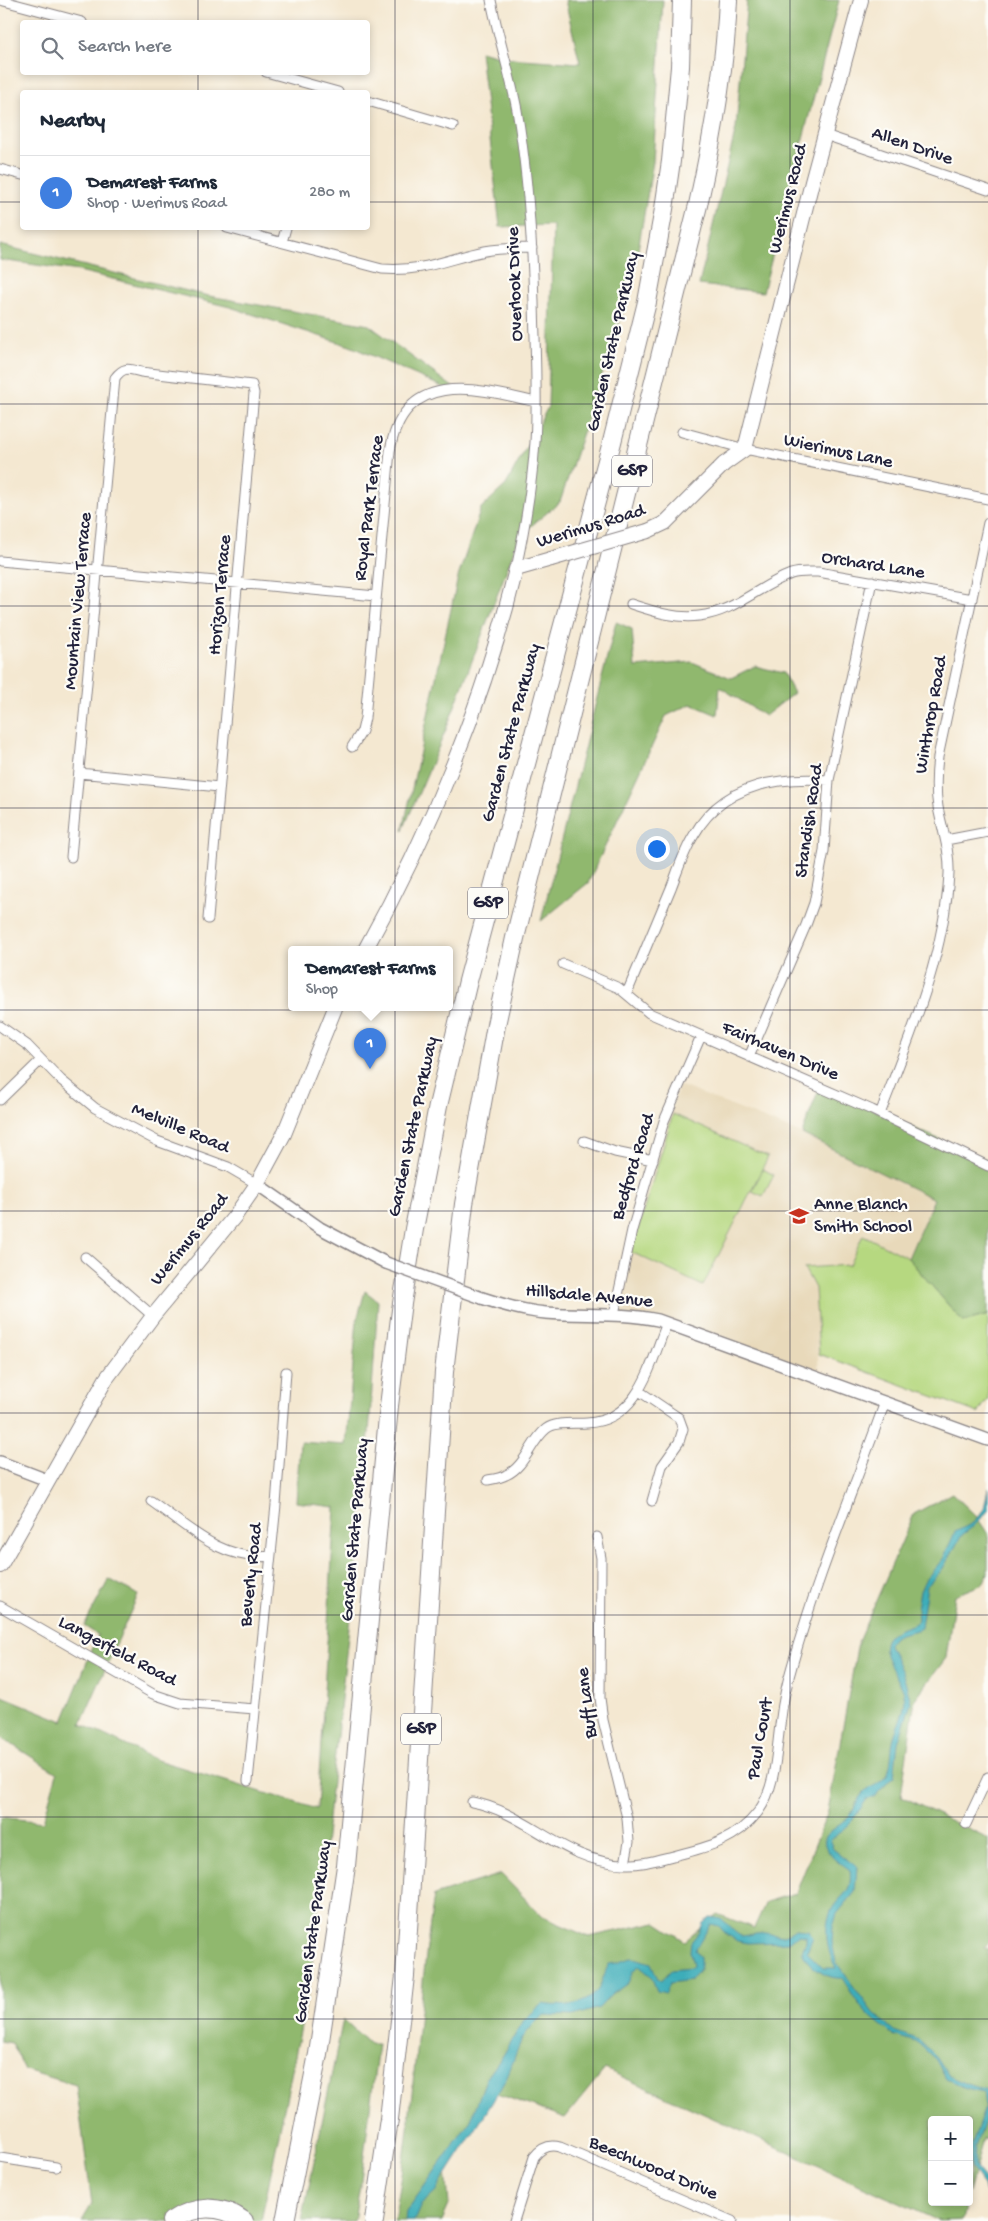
<!DOCTYPE html>
<meta charset="utf-8">
<style>
body{margin:0;font-family:"Gochi Hand",sans-serif;background:#f6f6f7;color:#1f2937}
.controls{position:absolute;right:15px;bottom:15px;display:grid;overflow:hidden;border-radius:5px;box-shadow:0 2px 8px #0003}
.controls button{width:45px;height:45px;display:grid;place-items:center;padding:0;border:0;border-bottom:1px solid #e0e1e3;background:#fff;color:#1f2937;font:25px sans-serif}
.you{position:absolute;left:656px;top:848px;width:18px;height:18px;margin:-12px;border:4px solid #fff;border-radius:50%;background:#1a73e8;box-shadow:0 0 0 8px #1a73e833}
.badge{display:grid;place-items:center;width:32px;height:32px;border-radius:50%;background:#db2777;color:#fff;font-size:16px;font-weight:700}
.pin{position:absolute;translate:-50% -41px;filter:drop-shadow(0 1px 2px #0008)}
.pin::after{content:'';position:absolute;top:26px;width:18px;height:15px;background:inherit;clip-path:polygon(0 0,100% 0,50% 100%)}
.popup{position:absolute;left:288px;top:946px;width:165px;height:65px;box-sizing:border-box;display:grid;place-content:center;border-radius:5px;background:#fff;filter:drop-shadow(0 1px 4px #0005);font-size:16px;white-space:nowrap;color:#747a83}
.popup b{font-size:19px;color:#1f2937}
.popup::after{content:'';position:absolute;left:50%;top:100%;margin-left:-10px;border:10px solid transparent;border-top-color:#fff}
.list{margin:0;padding:0;list-style:none}
h2{display:flex;justify-content:space-between;align-items:center;height:65px;margin:0;padding:0 20px;font-size:21px}
h2 small{font-size:16px;font-weight:400;color:#747a83}
.list li{display:grid;grid-template-columns:32px 1fr auto;gap:15px;align-items:center;box-sizing:border-box;height:75px;padding:0 20px;border-top:1px solid #e0e1e3}
.list b{display:block;font-size:19px;white-space:nowrap}
.list p{margin:0;font-size:16px;white-space:nowrap;color:#747a83}
.list em{font-size:16px;font-style:normal;color:#747a83}
.icon{flex:none;width:28px;height:28px;fill:none;stroke:currentColor;stroke-width:2;stroke-linecap:round;stroke-linejoin:round}
.map{position:relative;flex:none;width:988px;height:2221px;overflow:hidden}
.search{position:absolute;background:#fff;box-shadow:0 2px 8px #0003;left:20px;top:20px;width:350px;height:55px;display:flex;align-items:center;gap:12px;box-sizing:border-box;padding:0 18px;border-radius:5px;color:#747a83;font-size:19px}
.panel{position:absolute;background:#fff;box-shadow:0 2px 8px #0003;left:20px;top:90px;width:350px;height:140px;border-radius:5px}
.map>svg:first-child{display:block}
.built{fill:#e8d9ba}
.green{fill:#b6d880;stroke:#6c7d5e}
.forest{fill:#90b86e;stroke:#596d54}
.water{fill:#3dadb9;stroke:#30687a}
.lines{fill:none;stroke-linecap:round;stroke-linejoin:round}
.minor-casing{stroke:#8b8586;stroke-width:11}
.tertiary-casing{stroke:#8b8586;stroke-width:14}
.secondary-casing{stroke:#8b8586;stroke-width:16}
.motorway-casing{stroke:#8b8586;stroke-width:20}
.minor{stroke:#fff;stroke-width:9}
.tertiary{stroke:#fff;stroke-width:11}
.secondary{stroke:#fff;stroke-width:14}
.motorway{stroke:#fff;stroke-width:18}
.tertiary-bridge-casing{stroke:#8b8586;stroke-width:14;stroke-linecap:butt}
.secondary-bridge-casing{stroke:#8b8586;stroke-width:16;stroke-linecap:butt}
.tertiary-bridge{stroke:#fff;stroke-width:11}
.secondary-bridge{stroke:#fff;stroke-width:14}
.grid{fill:none;stroke:#22223b;stroke-width:1;stroke-opacity:0.55}
.labels{text-anchor:middle;dominant-baseline:central;stroke-width:4.5;stroke-linejoin:round;paint-order:stroke}
.shield{fill:#fdfcf7;stroke:#646373;stroke-width:1}
.shield-label{font-size:18px;font-weight:bold;fill:#22223b}
.street-label{font-size:19px;fill:#22223b;stroke:#fdfcf7}
.poi-label{font-size:19px;fill:#22223b;stroke:#fdfcf7;text-anchor:start}
</style>
<div class="map">
<svg width="988" height="2221" viewBox="0 0 988 2221">
<rect width="100%" height="100%" fill="#fdfcf7"/>
<filter id="ink" filterUnits="userSpaceOnUse"><feTurbulence type="fractalNoise" baseFrequency=".02" numOctaves="2"/><feDisplacementMap in="SourceGraphic" scale="10" xChannelSelector="R" yChannelSelector="G"/><feConvolveMatrix kernelMatrix="1 2 1 2 8 2 1 2 1" color-interpolation-filters="sRGB"/></filter>
<filter id="wash" filterUnits="userSpaceOnUse"><feTurbulence type="fractalNoise" baseFrequency=".0096" numOctaves="4" result="noise"/><feDisplacementMap in="SourceGraphic" scale="20" xChannelSelector="R" yChannelSelector="G"/><feGaussianBlur stdDeviation="1.12" result="paint"/><feColorMatrix in="noise" values="0 0 0 0 0 0 0 0 0 0 0 0 0 0 0 0 0 1.4 0 .05"/><feComposite in="paint" operator="in"/></filter>
<g filter="url(#wash)">
<rect width="100%" height="100%" fill="#f4e8d1"/>
<!-- built -->
<path class="built" d="M679 1085 802 1134 934 1199 908 1258 863 1235 849 1265 815 1288 819 1377 658 1320 614 1314 624 1263Z"/>
<!-- green -->
<path class="green" d="M673 1114 768 1157 703 1286 631 1252Z
M763 1169 774 1175 763 1196 752 1191Z
M863 1235 908 1258 963 1322 988 1315V1399L978 1413 819 1354 815 1288 804 1268 849 1265Z"/>
<!-- forest -->
<path class="forest" d="M565 0H663L653 162 632 285 560 502 520 535 445 732 403 830 458 577 481 508 506 485 548 407 553 225 500 227 480 51 507 58 580 63Z
M747 0H839L763 292 699 285 736 128Z
M0 245 204 295 369 325 454 388 447 389 350 346 230 307 79 271 0 260Z
M616 622 632 629 635 667 692 662 731 678 755 666 783 673 794 693 765 716 720 687 717 715 691 704 666 716 588 883 541 921Z
M820 1086 988 1161V1315L963 1322 908 1258 934 1199 802 1134Z
M365 1291 378 1301 367 1462 310 1983 261 2221H82L92 2204 76 2085 25 2070 12 2043 0 2041V1817L43 1822 57 1773 0 1737V1695L63 1721 98 1635 84 1626 109 1579 138 1595 81 1724 157 1760 317 1809 335 1507 296 1502 300 1442 346 1445 357 1320Z
M952 1493 976 1516 988 1534V1573L983 1584 955 1595 946 1658 915 1699 901 1796 988 1839V1942L984 1948 988 1949V2140L983 2139 969 2193V2120H932V2202H967L963 2220 939 2221 605 2069 565 2118 495 2093 446 2170 449 2205 442 2221H394C415 2113 417 2003 434 1895L501 1874 543 1917 589 1937 656 1922 685 1941 717 1914 754 1928 766 1902 796 1893 828 1811 858 1642 914 1514Z
M343 2019 370 2044H378L361 2180 354 2221H302Z"/>
<!-- water -->
<path class="water" d="M988 1488V1511L974 1526 962 1535 942 1570 927 1586 921 1628C909 1635 893 1630 889 1646L902 1671 911 1702 898 1743 894 1776 873 1798 867 1799 852 1821 830 1841 833 1849 857 1867 855 1892 837 1914 833 1927 832 1942 836 1962 873 2013 894 2031 919 2040 937 2057 949 2076 966 2084 987 2090 988 2110 975 2147 974 2167 988 2184V2202L984 2186 970 2168 972 2144 985 2107 983 2092 966 2088 946 2079 936 2060 918 2043 893 2035 871 2017 858 2003 842 1978C827 1980 806 1965 802 1951L806 1942V1936L798 1935 789 1942 747 1943 737 1941 725 1933 719 1926 711 1924 695 1950 700 1958V1969L691 1980 670 1983 666 1993 657 1991 651 1976 639 1966 633 1971 628 1983 611 1995 599 2008 573 2016 544 2015C514 2039 519 2055 503 2084 483 2120 458 2155 436 2191L421 2205 414 2221H405L406 2212 471 2120 486 2079 502 2057 524 2020 542 2004C561 2007 590 2007 600 1986 603 1979 605 1971 609 1964 618 1964 628 1957 634 1958 640 1959 646 1962 651 1963L658 1979 661 1981 671 1970 690 1968 693 1966 690 1951 691 1942 699 1932 703 1923 710 1917C731 1919 726 1928 741 1936 746 1936 751 1934 757 1933 773 1931 779 1942 795 1929L808 1930 813 1937 807 1952 823 1968H836C827 1952 823 1929 831 1911 840 1893 853 1896 850 1870 841 1863 814 1847 829 1833 835 1827 844 1823 850 1816 855 1809 857 1799 863 1793 870 1785 881 1786 887 1775 892 1764 891 1752 893 1741 896 1726 908 1709 904 1693 900 1678 876 1652 888 1637 896 1627 911 1628 918 1621L917 1608 920 1591 925 1580 943 1559 955 1532 973 1523 984 1509Z"/>
</g>
<g filter="url(#ink)">
<g class="lines">
<defs>
<path id="minor" d="M0 0 82 22
M491 0C498 37 510 73 517 110 528 174 532 238 534 302 535 349 538 396 535 442 532 485 525 527 516 569
M266 72 338 92
M368 101 453 126
M825 135 988 190
M0 169 22 175
M227 228 382 269C425 272 446 259 485 251 501 248 516 248 532 248
M282 242 286 228
M682 432 745 449 988 499
M0 561 376 596
M631 604C653 611 675 619 699 616 734 612 759 586 791 574 799 571 809 572 818 572L972 599
M352 747 362 731 365 718 390 451C404 368 477 388 536 402
M79 773 219 787
M946 840 988 832
M71 857 115 378C123 367 128 368 141 372L252 385 254 393 208 919
M563 964 619 988 649 1013 872 1110 988 1166
M627 993C642 958 656 923 671 888 678 870 684 851 694 835 722 785 777 776 829 780
M0 1026 27 1045 61 1080 95 1108 157 1141 228 1167 257 1184
M749 1057 806 925 814 903 824 851 829 780 872 581
M0 1100 41 1060
M880 1114C910 1036 944 958 949 874 950 850 942 829 938 807 935 790 936 774 938 757L988 523
M584 1141 615 1152 653 1160
M85 1257 153 1316
M614 1314 632 1230 664 1121 701 1036
M639 1391 679 1418 683 1429 679 1442 662 1466 652 1501
M488 1480C494 1479 501 1478 506 1475 525 1467 531 1441 546 1429 556 1421 575 1424 587 1423 640 1420 650 1364 667 1323
M151 1501C188 1527 223 1562 270 1556
M597 1537 601 1558 600 1698 603 1720 627 1818 629 1842 625 1864
M0 1606 153 1694 180 1703 255 1709
M248 1781 276 1505 286 1372
M472 1802C527 1812 563 1862 624 1864 641 1865 657 1860 673 1856 705 1848 736 1841 758 1812 777 1786 776 1749 781 1718 783 1700 787 1683 792 1666 817 1576 854 1489 885 1402
M966 1824 988 1777
M0 2158 56 2167
M514 2221 534 2157C541 2148 549 2144 560 2147L732 2221"/>
<path id="tertiary" d="M257 1184 320 1228 386 1263
M482 1298C503 1305 524 1311 546 1313 584 1316 621 1312 658 1320L988 1440
M0 1462 47 1480"/>
<path id="secondary" d="M648 531 665 523 724 464 745 449 812 182 861 0
M365 950C430 833 485 699 516 569L551 559
M0 1566 106 1379 153 1316 235 1216 257 1184 284 1134 335 1008"/>
<path id="motorway" d="M171 2221C194 2205 221 2204 244 2221
M285 2221 318 2054 346 1866 389 1406 401 1310 414 1229 438 1106 468 981 612 442 647 302 664 209 671 161 680 67 682 0
M374 2221 389 2119 405 1976 444 1372 464 1204 496 1025 515 938 698 205C713 137 725 69 728 0"/>
</defs>
<!-- minor casing -->
<use href="#minor" class="minor-casing"/>
<!-- tertiary casing -->
<use href="#tertiary" class="tertiary-casing"/>
<!-- secondary casing -->
<use href="#secondary" class="secondary-casing"/>
<!-- motorway casing -->
<use href="#motorway" class="motorway-casing"/>
<!-- minor -->
<use href="#minor" class="minor"/>
<!-- tertiary -->
<use href="#tertiary" class="tertiary"/>
<!-- secondary -->
<use href="#secondary" class="secondary"/>
<!-- motorway -->
<use href="#motorway" class="motorway"/>
<defs>
<path id="tertiary-bridge" d="M386 1263 482 1298"/>
<path id="secondary-bridge" d="M551 559 648 531"/>
</defs>
<!-- tertiary-bridge casing -->
<use href="#tertiary-bridge" class="tertiary-bridge-casing"/>
<!-- secondary-bridge casing -->
<use href="#secondary-bridge" class="secondary-bridge-casing"/>
<!-- tertiary-bridge -->
<use href="#tertiary-bridge" class="tertiary-bridge"/>
<!-- secondary-bridge -->
<use href="#secondary-bridge" class="secondary-bridge"/>
</g>
</g>
<!-- grid -->
<path class="grid" d="M198 0V22M395 0V2221M593 0V2221M790 0V2221M198 72V92M0 202H22M368 202H988M198 228V2221M0 404H988M0 606H988M0 808H988M0 1010H988M0 1211H988M0 1413H988M0 1615H988M0 1817H988M0 2019H988"/>
<!-- icons -->
<defs>
<symbol id="school-bare" viewBox="-9 -9 18 18"><path d="M0-5L7-2L0 1L-7-2ZM-4 1L0 2.5L4 1V4Q0 6-4 4Z" fill="#c8321e" stroke="#fdfcf7" stroke-width="2.5" paint-order="stroke"/></symbol>
</defs>
<g fill-rule="evenodd">
<use href="#school-bare" x="785" y="1202" width="28" height="28"/>
</g>
<g class="labels">
<!-- shield labels -->
<g class="shield">
<rect x="612" y="455.5" width="40" height="31" rx="4"/>
<rect x="468" y="887.5" width="40" height="31" rx="4"/>
<rect x="401" y="1713.5" width="40" height="31" rx="4"/>
</g>
<g class="shield-label">
<text x="632" y="471">GSP</text>
<text x="488" y="903">GSP</text>
<text x="421" y="1729">GSP</text>
</g>
<!-- street labels -->
<g class="street-label">
<text transform="translate(912 147) rotate(19)">Allen Drive</text>
<text transform="translate(789 199) rotate(-76)">Werimus Road</text>
<text transform="translate(516 284) rotate(-92)">Overlook Drive</text>
<text transform="translate(614 342) rotate(-77)">Garden State Parkway</text>
<text transform="translate(838 452) rotate(12)">Wierimus Lane</text>
<text transform="translate(370 508) rotate(-83)">Royal Park Terrace</text>
<text transform="translate(591 527) rotate(-17)">Werimus Road</text>
<text transform="translate(873 566) rotate(9)">Orchard Lane</text>
<text transform="translate(221 595) rotate(-85)">Horizon Terrace</text>
<text transform="translate(79 601) rotate(-85)">Mountain View Terrace</text>
<text transform="translate(932 715) rotate(-80)">Winthrop Road</text>
<text transform="translate(512 733) rotate(-75)">Garden State Parkway</text>
<text transform="translate(810 821) rotate(-82)">Standish Road</text>
<text transform="translate(780 1052) rotate(23)">Fairhaven Drive</text>
<text transform="translate(414 1127) rotate(-78)">Garden State Parkway</text>
<text transform="translate(180 1129) rotate(23)">Melville Road</text>
<text transform="translate(634 1167) rotate(-73)">Bedford Road</text>
<text transform="translate(190 1240) rotate(-51)">Werimus Road</text>
<text transform="translate(589 1297) rotate(5)">Hillsdale Avenue</text>
<text transform="translate(356 1530) rotate(-85)">Garden State Parkway</text>
<text transform="translate(252 1575) rotate(-84)">Beverly Road</text>
<text transform="translate(117 1652) rotate(28)">Langerfeld Road</text>
<text transform="translate(588 1703) rotate(-97)">Buff Lane</text>
<text transform="translate(761 1739) rotate(-80)">Paul Court</text>
<text transform="translate(314 1932) rotate(-82)">Garden State Parkway</text>
<text transform="translate(653 2169) rotate(23)">Beechwood Drive</text>
</g>
<!-- poi labels -->
<g class="poi-label">
<text x="814" y="1205">Anne Blanch<tspan x="814" dy="22">Smith School</tspan></text>
</g>
</g>
</svg>
<div class="controls">
<button>+</button>
<button>−</button>
</div>
<div class="you"></div>
<div class="pin badge" style="left:370px;top:1069px;background:#3f7fe0">1</div>
<div class="popup"><b>Demarest Farms</b>Shop</div>
<div class="search"><svg class="icon" aria-label="search" viewBox="0 0 24 24"><circle cx="10" cy="10" r="6"/><path d="M15 15l6 6"/></svg>Search here</div>
<section class="panel">
<h2>Nearby<small></small></h2>
<ul class="list">
<li><span class="badge" style="background:#3f7fe0">1</span><div><b>Demarest Farms</b><p>Shop · Werimus Road</p></div><em>280 m</em></li>
</ul>
</section>
</div>
